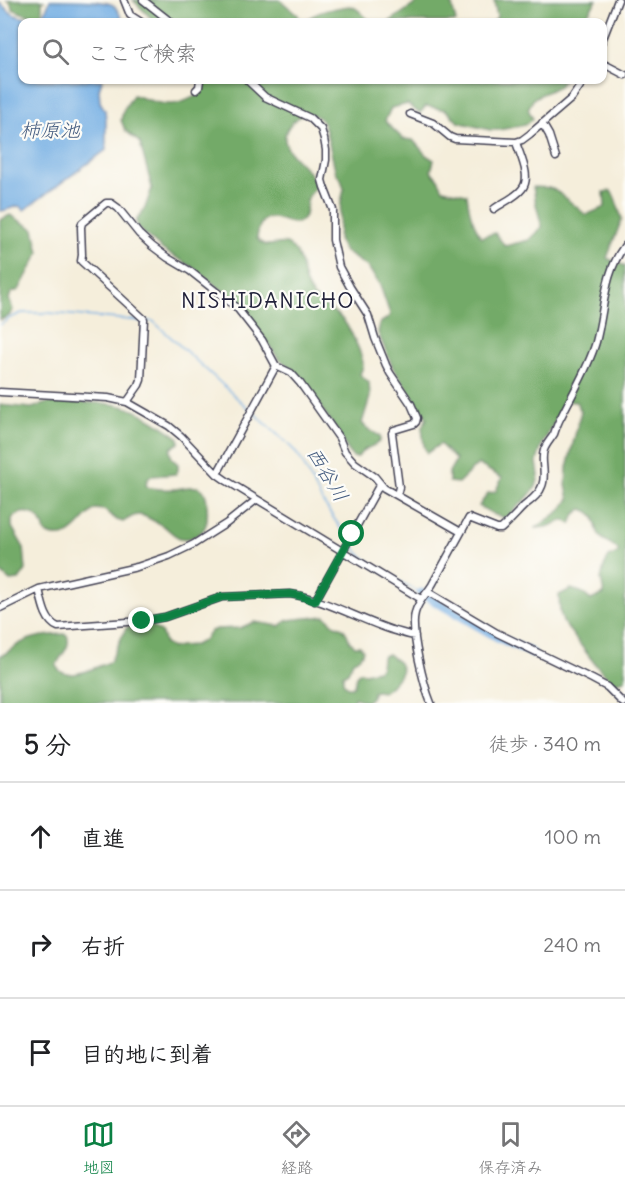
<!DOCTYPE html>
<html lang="ja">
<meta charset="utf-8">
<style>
body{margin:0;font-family:Delius,"Klee One",sans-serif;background:#f2f2f2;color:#202124}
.stop{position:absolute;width:18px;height:18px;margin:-14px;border:4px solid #0b8043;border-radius:50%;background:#fff}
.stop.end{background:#0b8043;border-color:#fff;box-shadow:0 2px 6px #0008}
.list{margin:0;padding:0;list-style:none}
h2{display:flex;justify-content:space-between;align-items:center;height:78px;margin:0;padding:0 24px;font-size:26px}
h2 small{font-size:20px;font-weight:400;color:#757577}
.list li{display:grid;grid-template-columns:39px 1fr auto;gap:18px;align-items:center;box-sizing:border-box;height:108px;padding:0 24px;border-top:2px solid #e0e0e0}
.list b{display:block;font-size:22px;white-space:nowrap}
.list em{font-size:20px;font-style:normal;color:#757577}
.icon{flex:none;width:33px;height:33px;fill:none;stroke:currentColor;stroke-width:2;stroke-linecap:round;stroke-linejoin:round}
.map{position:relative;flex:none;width:625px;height:703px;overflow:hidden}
.search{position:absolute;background:#fff;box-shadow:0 2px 4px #0004;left:18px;right:18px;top:18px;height:66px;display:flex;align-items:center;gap:15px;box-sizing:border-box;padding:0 21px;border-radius:12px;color:#757577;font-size:22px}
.sheet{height:402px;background:#fff}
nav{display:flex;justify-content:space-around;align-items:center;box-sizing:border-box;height:84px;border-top:2px solid #e0e0e0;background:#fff;font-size:16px;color:#757577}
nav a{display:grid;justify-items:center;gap:3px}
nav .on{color:#0b8043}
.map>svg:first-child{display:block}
.forest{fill:#73aa68;stroke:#4a6652;stroke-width:1.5}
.water{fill:#72ade3;stroke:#4a688f;stroke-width:1.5}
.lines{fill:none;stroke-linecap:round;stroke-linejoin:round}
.stream{stroke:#72ade3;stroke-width:1.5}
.river{stroke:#72ade3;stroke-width:9}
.street-casing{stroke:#424153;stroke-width:9}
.street{stroke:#fff;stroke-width:6}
.route{stroke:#0b8043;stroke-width:8}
.labels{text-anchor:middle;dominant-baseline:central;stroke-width:4.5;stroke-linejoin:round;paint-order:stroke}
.water-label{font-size:20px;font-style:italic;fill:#425a7e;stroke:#fdfcf7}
.quarter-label{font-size:21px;letter-spacing:1.5px;fill:#22223b;stroke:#fdfcf7}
</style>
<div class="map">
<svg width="625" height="703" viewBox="0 0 625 703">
<rect width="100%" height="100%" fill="#fdfcf7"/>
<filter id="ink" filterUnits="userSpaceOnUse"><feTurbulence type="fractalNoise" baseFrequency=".0167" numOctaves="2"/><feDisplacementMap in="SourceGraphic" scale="12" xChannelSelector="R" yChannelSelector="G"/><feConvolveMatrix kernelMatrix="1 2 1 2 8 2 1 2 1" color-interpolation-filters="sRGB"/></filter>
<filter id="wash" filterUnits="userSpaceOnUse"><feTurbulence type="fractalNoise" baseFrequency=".008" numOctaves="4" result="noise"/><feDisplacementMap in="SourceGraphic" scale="24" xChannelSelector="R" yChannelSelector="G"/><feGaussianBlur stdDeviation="1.35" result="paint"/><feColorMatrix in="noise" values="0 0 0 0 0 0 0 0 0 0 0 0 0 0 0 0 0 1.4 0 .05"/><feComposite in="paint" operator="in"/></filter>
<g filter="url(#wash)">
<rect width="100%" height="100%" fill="#f5eedb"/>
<!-- forest -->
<path class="forest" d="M6 0H44L42 2V14C31 17 23 14 13 9L10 2Z
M133 0H280L298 15 299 22H155Z
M421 0 451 1 456 22H389Z
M494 0H597L582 22H494L497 17Z
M350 6C360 8 363 17 372 22H304C315 11 335 8 350 6Z
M203 80H564L559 86 534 98 528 109 533 119 525 125 499 130H490L458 122 446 110 426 106 420 113 413 109 408 104 391 108 385 121 403 139 413 140 426 155 434 160 431 171 438 179 443 189 467 194C469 212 472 221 481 237L495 233 505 246 529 240 542 227 536 204 533 187 551 188 562 195 586 215 605 207 604 192 611 191 615 198 622 219 607 258 625 266V680L613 683 595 664 563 622 560 612 559 595 571 589 581 592 591 600 604 594 601 579 604 566 609 557 619 552C615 543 606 544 600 536 592 525 601 515 582 509L575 514 571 524 564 520 547 527 536 528 561 510 569 499 566 485 567 468 581 411 576 402 566 401 541 447 537 462 539 476 536 487 527 498 506 518 495 515 479 506 488 493 495 492 502 478 478 464 458 483 449 482V472L456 460 440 444 427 453 424 446 422 427 427 418 393 368 378 333 380 323 388 318 390 314 380 285 368 267 345 252 338 240 341 202 344 189 341 179 336 173 325 127C314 100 283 122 285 140 287 157 312 167 316 186 314 190 309 194 308 198 305 205 308 216 301 221 287 231 262 198 257 238 266 253 280 238 290 246 305 258 300 278 310 292 319 304 332 309 342 319 349 326 363 355 363 365 363 367 361 372 360 374L362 377 369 382 370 397 362 423C369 433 374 430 380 437V441C374 447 369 446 363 451 361 452 360 455 358 457H353L350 454 338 432 306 386 293 369 279 359 236 301 191 266 163 250 139 229 136 221 145 208 152 188 140 143 125 130 121 120 124 109 133 95C144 98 160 105 170 104 181 104 192 98 202 93L204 84Z
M10 215 34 229 39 253 19 290 11 293 9 299 13 310 9 316 0 320V220Z
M47 403C73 403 108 400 131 409 148 415 165 428 179 438V443L171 448C169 455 172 459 178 464V470L176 474 151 476 147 480 146 485 149 488C158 489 167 490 176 489 191 487 206 481 207 503 208 517 209 532 193 537 189 539 185 539 180 538 174 536 170 531 165 527 161 525 149 518 144 516 136 513 130 518 123 522L117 520 104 510 95 509C78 522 71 545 45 533 44 530 44 526 42 523 36 511 20 509 12 519V527L24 548 26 570 19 580 10 581 0 572V405L32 408Z
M325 616 335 625 343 628 347 634 350 642 355 646H360L363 650C362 656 359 659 353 661L348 672 343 675V682L347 687H352L354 685 356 676 360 672 365 673 378 670 381 667 382 657 388 654 399 663 402 670C398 680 392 686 383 692L376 691 373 692C373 697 370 699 365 702L356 698H354L353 703H0V656C8 653 13 647 21 643 34 636 49 635 64 634L67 635C72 648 60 655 56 666 66 684 95 667 110 662L126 628 137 624 151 625 162 634 165 644 172 648 180 646 195 645 204 640 211 631 217 629 240 628 254 622 280 626 288 620Z"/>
<!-- water -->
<path class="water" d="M50 0C65 0 98 0 111 4 118 7 120 17 125 22H22V80H102L99 89 100 102 105 110 106 120V150L24 210 20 206C13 207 6 211 0 211V3C4 6 11 14 15 15 22 18 37 20 43 17Z"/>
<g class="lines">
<!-- stream -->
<path class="stream" d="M147 321H153L249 409
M0 325 10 318 22 313H49L142 321
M253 412 292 448 300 458 322 501 348 539
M351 543C365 565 398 580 421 593"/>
<!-- river -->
<path class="river" d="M421 593 501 639 532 653"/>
</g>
</g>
<g filter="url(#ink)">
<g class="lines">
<defs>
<path id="street" d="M124 0 130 15 141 22
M143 0 171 22
M602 41 618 0
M602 63 625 75
M247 80 265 97 310 118 321 129 324 139 326 150V160L322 180 324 187 333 210V240L339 267 350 287 368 315 375 338 386 365 390 373 411 404 417 418 416 422 414 424 394 430 392 433 399 487 397 495
M196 90 199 87 200 80
M410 114 433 123 450 137 455 139 516 142 522 140 530 134 572 98 584 80
M542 123 549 135 556 157
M494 209C502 203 516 197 522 189 532 177 520 156 516 142
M0 392 108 398 127 402 169 426 181 436 217 474 227 481 421 599
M127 402 139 385 141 380 144 319 81 261 82 255 81 227 82 223 106 203H111L118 208 139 234 152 246 168 258 190 271 237 308 262 340 276 366 291 373 300 383 339 438 345 452 355 463 375 477 384 488 461 532
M217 474 276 366
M39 589C42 602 45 622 58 627L142 621 165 617 222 597 290 594C325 599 358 619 392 630 400 632 407 635 415 636
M428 592 497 633 592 679 607 687 623 703
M315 601 380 484
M0 608 39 589 137 567 169 556 194 544 208 535 227 523 256 500
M431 703C424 686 410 631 415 613 418 601 426 595 432 585L469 518 497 529H501C509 522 516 514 524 506 531 500 539 495 542 486 547 474 540 461 544 450 546 444 551 439 554 434 556 428 558 422 561 417 573 392 588 369 596 342 605 309 603 274 625 245"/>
</defs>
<!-- street casing -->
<use href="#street" class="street-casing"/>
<!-- street -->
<use href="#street" class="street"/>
</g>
</g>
<g class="lines" filter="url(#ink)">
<!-- route -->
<path class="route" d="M142 621 165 617 222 597 290 594 301 596 315 601 352 534"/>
</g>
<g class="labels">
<!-- water labels -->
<g class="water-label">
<text x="50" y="129">柿原池</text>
<text transform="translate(328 474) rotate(59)">西谷川</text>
</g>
<!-- quarter labels -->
<g class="quarter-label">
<text x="268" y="300">NISHIDANICHO</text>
</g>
</g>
</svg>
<div class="stop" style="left:352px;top:534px"></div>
<div class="stop end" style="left:142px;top:621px"></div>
<div class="search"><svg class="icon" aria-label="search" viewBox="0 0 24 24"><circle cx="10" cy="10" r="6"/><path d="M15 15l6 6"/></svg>ここで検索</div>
</div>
<section class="sheet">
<h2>5 分<small>徒歩 · 340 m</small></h2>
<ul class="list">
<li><svg class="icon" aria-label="ahead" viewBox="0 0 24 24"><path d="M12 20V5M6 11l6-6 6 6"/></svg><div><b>直進</b></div><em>100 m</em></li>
<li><svg class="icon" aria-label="right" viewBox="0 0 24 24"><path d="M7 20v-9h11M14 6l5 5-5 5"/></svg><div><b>右折</b></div><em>240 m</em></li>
<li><svg class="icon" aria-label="arrive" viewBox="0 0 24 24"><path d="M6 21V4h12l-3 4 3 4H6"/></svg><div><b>目的地に到着</b></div></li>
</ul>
</section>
<nav>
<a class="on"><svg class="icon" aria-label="map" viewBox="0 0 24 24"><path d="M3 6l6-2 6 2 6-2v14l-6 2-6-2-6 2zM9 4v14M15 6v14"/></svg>地図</a>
<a><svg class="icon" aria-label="directions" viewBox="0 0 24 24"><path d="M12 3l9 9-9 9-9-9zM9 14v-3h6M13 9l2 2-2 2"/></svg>経路</a>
<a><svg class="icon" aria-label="saved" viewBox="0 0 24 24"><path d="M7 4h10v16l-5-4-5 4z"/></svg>保存済み</a>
</nav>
